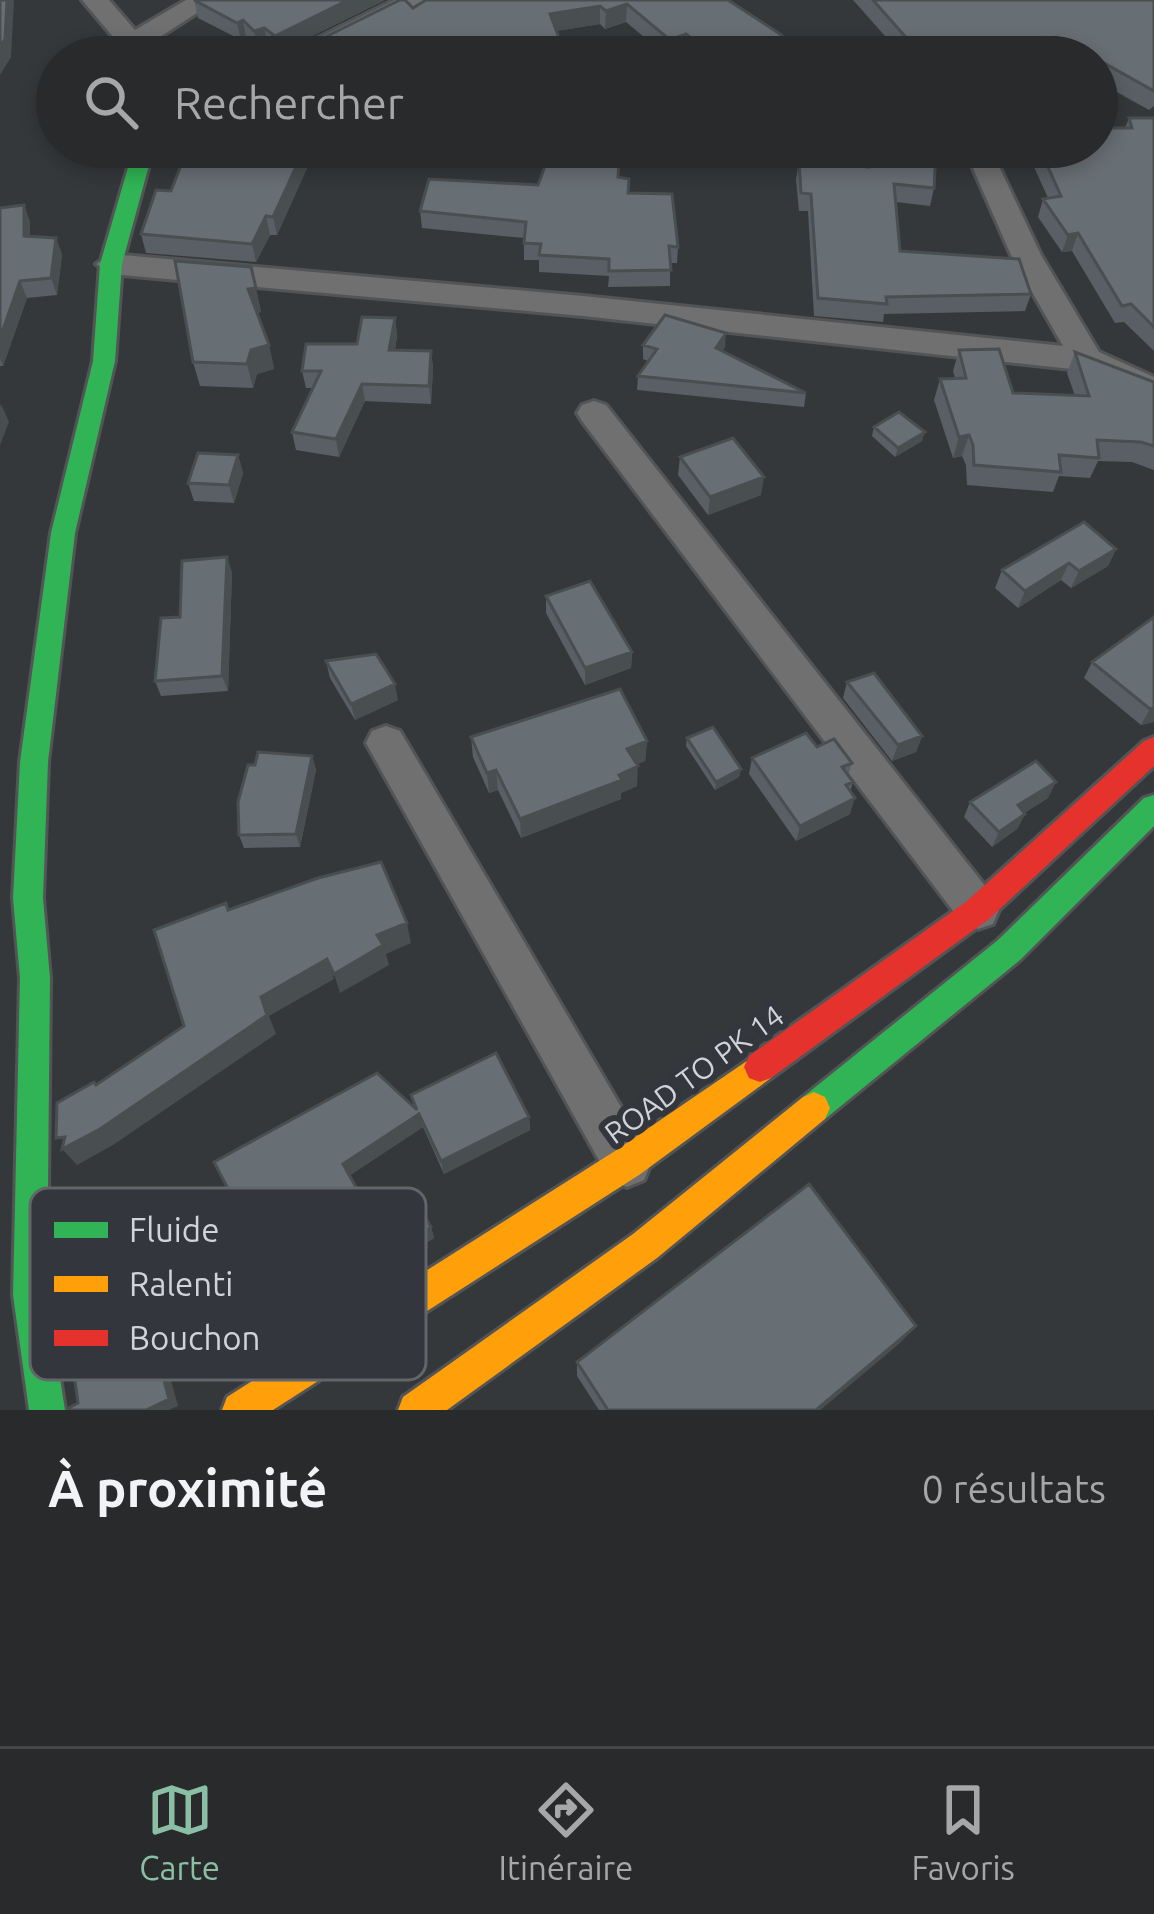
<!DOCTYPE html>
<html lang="fr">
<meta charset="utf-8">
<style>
body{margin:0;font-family:Ubuntu,sans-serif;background:#303234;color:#f1f3f6}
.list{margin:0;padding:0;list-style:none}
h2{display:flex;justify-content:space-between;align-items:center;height:156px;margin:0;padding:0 48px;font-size:51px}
h2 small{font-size:39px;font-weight:400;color:#a5a7a9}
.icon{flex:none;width:66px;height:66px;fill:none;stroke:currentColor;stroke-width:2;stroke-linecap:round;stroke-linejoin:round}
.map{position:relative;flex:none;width:1154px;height:1410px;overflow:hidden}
.search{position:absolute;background:#282a2c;box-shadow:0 6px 18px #0003;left:36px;right:36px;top:36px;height:132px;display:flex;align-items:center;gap:30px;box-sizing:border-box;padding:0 42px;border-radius:66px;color:#a5a7a9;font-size:45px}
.sheet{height:336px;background:#282a2c}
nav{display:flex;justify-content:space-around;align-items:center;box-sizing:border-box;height:168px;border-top:3px solid #444648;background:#282a2c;font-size:33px;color:#a5a7a9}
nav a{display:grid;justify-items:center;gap:6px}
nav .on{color:#8abfa5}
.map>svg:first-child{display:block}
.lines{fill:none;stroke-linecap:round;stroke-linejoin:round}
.street-casing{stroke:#525456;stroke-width:6}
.fast-casing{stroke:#525456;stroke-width:6}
.slow-casing{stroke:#525456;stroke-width:6}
.jam-casing{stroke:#525456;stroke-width:6}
.street{fill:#707071;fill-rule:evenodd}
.fast{fill:#30b455;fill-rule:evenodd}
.slow{fill:#ff9f0a;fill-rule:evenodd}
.jam{fill:#e5322d;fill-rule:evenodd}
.wall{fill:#595f64}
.shaded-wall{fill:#494e51}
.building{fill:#686f74;stroke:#494e51;stroke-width:3}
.labels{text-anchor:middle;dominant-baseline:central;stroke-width:12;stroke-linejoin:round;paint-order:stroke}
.street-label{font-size:30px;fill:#d1d3d7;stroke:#33373d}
.key{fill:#33373d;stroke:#62666b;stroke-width:3}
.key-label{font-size:33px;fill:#d1d3d7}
</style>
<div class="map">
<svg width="1154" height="1410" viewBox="0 0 1154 1410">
<rect width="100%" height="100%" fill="#35383b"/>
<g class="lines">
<defs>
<path id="street" d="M82 0H109L135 30 186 0H217L146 46 150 57H124L120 45Z
M395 0H429L314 57H280Z
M924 147H982L994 156 1041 255 1099 352 1154 377V401L1081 370 583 316 111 274 96 264 111 254 583 296 1063 346 1011 255 972 166 959 157 928 153Z
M594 401 606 405 993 896 999 910 993 924 978 929 963 924 582 421 577 413 582 405Z
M386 726 400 731 644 1146 651 1163 644 1180 627 1187 610 1180 366 743 372 731Z"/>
<path id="fast" d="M134 147H154L122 264 115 361 75 533 48 762 43 898 50 978 47 1295 65 1410H29L13 1295 20 978 13 898 20 762 51 533 93 361 100 264Z
M1154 795V826L1020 960 825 1119 814 1124 803 1119 798 1108 803 1097 998 940 1144 798Z"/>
<path id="slow" d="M760 1052 771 1056 776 1067 771 1078 639 1175 273 1410H222L227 1397 615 1151Z
M814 1092 825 1097 830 1108 825 1119 657 1258 447 1410H398L403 1397 633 1234 803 1097Z"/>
<path id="jam" d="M1154 737V766L989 919 771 1078 760 1082 749 1078 744 1067 749 1056 967 901 1144 741Z"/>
</defs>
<!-- street casing -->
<use href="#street" class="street-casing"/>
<!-- fast casing -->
<use href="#fast" class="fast-casing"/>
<!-- slow casing -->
<use href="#slow" class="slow-casing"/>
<!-- jam casing -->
<use href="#jam" class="jam-casing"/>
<!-- street -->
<use href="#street" class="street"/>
<!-- fast -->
<use href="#fast" class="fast"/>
<!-- slow -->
<use href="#slow" class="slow"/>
<!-- jam -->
<use href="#jam" class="jam"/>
</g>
<!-- wall -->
<path class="wall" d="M194 0H385L298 43H313L413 8 728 0 807 57H691L685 52 668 57 626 22 605 29 600 24 556 31 566 57H290L288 48 279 53 268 45 258 49 246 37 241 40 198 18Z
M853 0H1154V106L1149 110 1097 81V57H1054L1050 55 1041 57H892L901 54Z
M1129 118H1154V351L1124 322 1115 323 1072 251 1062 252 1038 217 1043 199 1048 198 1025 147H1097L1125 128Z
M188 147H451L448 164 311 159 277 235H270L256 262 146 253 141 234 171 191Z
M848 147H876L934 188 930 206 896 202 900 251 1031 294 1025 311 884 314 883 322 814 316 808 211H799L796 179 799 161 848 166 845 162Z
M593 161 619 177 629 193 678 247 677 263H670V286L608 287 609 276 539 272V260H524V238L422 228 420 211 538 185Z
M0 208 30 221V236L56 238 62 255 57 295 27 298 3 366H0Z
M251 267 261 312 257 313 269 345 274 369 257 374 253 388 200 386 193 362Z
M395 318 397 336 395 350 431 351 433 368 431 404 365 401 339 457 296 450 292 432 313 388H306L302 371 357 344Z
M643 345 725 347 722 351 806 393 804 407 637 390 638 376 648 361 643 359Z
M959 350 1013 393 1075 396 1067 373 1075 352 1154 382V470L1132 462 1098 461 1090 478 1059 476 1053 492 967 485 966 465 962 456 953 458 934 400 940 379 955 378 953 371Z
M874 427 922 441 895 457 872 436Z
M238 455 243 473 234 503 194 501 188 483Z
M680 457 761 495 708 515 678 475Z
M1116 549 1108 566 1071 588 1061 580 1018 608 995 588 1002 570Z
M232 572 228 691 161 696 155 681 180 617Z
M546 596 632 652 631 668 585 685 546 613Z
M1154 617V722L1141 725 1084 678 1092 662Z
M326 661 398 700 355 720 330 678Z
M847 682 922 736 916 752 892 761 843 698Z
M471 737 647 741 645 761 637 764V786L621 793V799L521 838 498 790 489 793 473 757Z
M687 738 741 769 739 777 715 790 686 746Z
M817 747 852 763 848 776 853 782 850 792V814L796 841 749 774 752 758Z
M312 756 316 770 300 847 244 848 239 835 255 765Z
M1048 798 1024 813 1025 814 1017 829 992 847 964 817 970 802Z
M411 1095 529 1117 530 1130 444 1174 423 1127 350 1175 379 1228 431 1227 434 1238 333 1302 316 1274 286 1294 214 1162 414 1106Z
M902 1341 820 1410H599L577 1376V1362Z"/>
<!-- shaded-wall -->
<path class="shaded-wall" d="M7 0H14L11 57 0 75V47Z
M348 0H385L292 46 288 43V48L279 53 275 36Z
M627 4 626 22 605 29 606 11Z
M600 6V24L550 32V14Z
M243 20 246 37 241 40 237 23Z
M264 28 268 45 258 49 254 31Z
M686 34 685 52 669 57 670 40Z
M1056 37 1050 55 1041 57H985L987 50Z
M305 147H309L311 159 277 235 273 217Z
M24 205 30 221V253L24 236Z
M266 216 270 235 256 262 252 244Z
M1078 233 1072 251 1062 252 1068 235Z
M56 238 62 255 57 295 51 278Z
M20 281 27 298 3 366 0 359V338Z
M256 288 261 312 253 313 248 289Z
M395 318 397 336 392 368 389 350Z
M726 333 725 347 715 362 716 348Z
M269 345 274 369 257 374 253 388 247 364 251 350Z
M431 351 433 368 431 404 429 386Z
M362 384 365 401 339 457 336 439Z
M1 404 9 422 0 445V407Z
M925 432 922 441 895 457 898 448Z
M969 435 962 456 953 458 959 437Z
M238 455 243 473 234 503 229 485Z
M764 477 761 495 708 515 710 497Z
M1116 549 1108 566 1071 588 1079 571Z
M227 557 232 572 228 691 222 676Z
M1069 563 1061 580 1018 608 1025 591Z
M632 652 631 668 585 685V668Z
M395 684 398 700 355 720 351 704Z
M1154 708V722L1141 725 1150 709Z
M922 736 916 752 892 761 898 745Z
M647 741 645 761 626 769 627 749Z
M312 756 316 770 300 847 296 834Z
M638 766 637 786 621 793V799L521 838 520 819Z
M741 769 739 777 715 790 716 782Z
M496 770 498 790 489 793 487 773Z
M1056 782 1048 798 1010 821 1018 805Z
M855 798 850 814 796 841 800 826Z
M1025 814 1017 829 992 847 999 832Z
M407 923 411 943 386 954 389 965 340 993 334 974 377 935Z
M327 959 334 979 269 1016 276 1034 113 1145 77 1165 62 1149 261 997Z
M419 1114 423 1127 349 1176 343 1164Z
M529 1117 530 1130 444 1174 441 1161Z
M431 1227 434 1238 333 1302 327 1292Z
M111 1260 121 1269 132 1340 122 1332Z
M310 1264 317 1274 286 1294 278 1284Z
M148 1321 157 1329 178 1406 169 1410H146Z
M916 1326 902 1341 820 1410H816Z"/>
<!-- building -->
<path class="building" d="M0 0H7L5 39 0 47Z
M194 0H348L275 36 264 28 254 31 243 20 237 23Z
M400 0H405L413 8 426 0H728L780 34 807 57H715L686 34 670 40 627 4 606 11 600 6 550 14 566 56 556 57H307L288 43H313Z
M873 0H1154V91L1097 59V57H1093L1056 37 987 50 994 57H892L917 50Z
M1129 118H1154V327L1131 304 1122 306 1078 233 1068 235 1043 199 1061 196 1039 147H1097V128H1132Z
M188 147H305L273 217 266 216 252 244 141 234 156 190 171 191Z
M552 147H592L589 160 619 162 618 177 629 179 628 193 672 194 678 247 669 246 671 270 609 271V259L539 255 541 244 524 243 526 222 420 211 429 179 538 185Z
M850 147H876L936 153 934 188 894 184 900 251 1019 259 1031 294 886 297 887 304 818 298 811 194 801 193 799 161 867 167Z
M24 205V236L56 238 51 278 20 281 0 338V208Z
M175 261 251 267 256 288 248 289 269 345 251 350 247 364 193 362Z
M665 315 726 333 716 348 806 393 638 376 657 349 643 345Z
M362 317 395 318 389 350 431 351 429 386 362 384 336 439 292 432 321 371H302L306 344H357Z
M999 349 1013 393 1089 396 1075 352 1154 382V446L1141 442 1097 440 1099 458 1059 455 1061 472 974 465 973 445 969 435 959 437 940 379 966 378 959 350Z
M899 412 925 432 898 448 874 427Z
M733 438 764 477 710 497 680 457Z
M198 453 238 455 229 485 188 483Z
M1084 522 1116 549 1079 571 1069 563 1025 591 1002 570Z
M227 557 222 676 155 681 161 618 180 617 182 561Z
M590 581 632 652 585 668 546 596Z
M1154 617V708L1150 709 1092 662Z
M376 654 395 684 351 704 326 661Z
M874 673 922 736 898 745 847 682Z
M620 689 647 741 627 749 638 766 619 775 622 780 520 819 496 770 487 773 471 737Z
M713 727 741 769 716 782 687 738Z
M806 733 817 747 834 739 852 763 842 767 853 782 846 785 855 798 800 826 752 758Z
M258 752 312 756 296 834 239 835 238 802 248 765H255Z
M1036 761 1056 782 1018 805 1025 814 999 832 970 802Z
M381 862 407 923 377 935 383 945 334 974 327 959 261 997 267 1015 100 1129 62 1149 65 1137 56 1138 57 1103 94 1082 96 1085 184 1026 154 930 226 903 228 910 318 878Z
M496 1053 529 1117 441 1161 419 1114 343 1164 379 1228 416 1203 431 1227 327 1292 310 1264 278 1284 214 1162 377 1073 417 1110 411 1095Z
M809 1184 916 1326 816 1410H608L577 1362Z
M111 1260 122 1332 148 1321 169 1399 146 1410H69V1408L78 1403 61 1277Z"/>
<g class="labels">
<!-- street labels -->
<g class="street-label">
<text transform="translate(694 1074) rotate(-36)">ROAD TO PK 14</text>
</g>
</g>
<!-- legend -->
<rect x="30" y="1188" width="396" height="192" rx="18" class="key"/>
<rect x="54" y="1222" width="54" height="16" fill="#30b455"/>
<rect x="54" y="1276" width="54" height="16" fill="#ff9f0a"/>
<rect x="54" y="1330" width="54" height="16" fill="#e5322d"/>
<g class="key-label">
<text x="129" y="1242">Fluide</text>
<text x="129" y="1296">Ralenti</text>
<text x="129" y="1350">Bouchon</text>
</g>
</svg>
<div class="search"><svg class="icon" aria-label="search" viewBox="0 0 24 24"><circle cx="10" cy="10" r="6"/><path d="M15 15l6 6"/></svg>Rechercher</div>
</div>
<section class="sheet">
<h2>À proximité<small>0 résultats</small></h2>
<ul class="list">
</ul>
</section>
<nav>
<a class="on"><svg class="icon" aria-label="map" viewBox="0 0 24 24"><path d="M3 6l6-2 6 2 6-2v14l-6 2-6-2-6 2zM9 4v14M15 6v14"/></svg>Carte</a>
<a><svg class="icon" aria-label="directions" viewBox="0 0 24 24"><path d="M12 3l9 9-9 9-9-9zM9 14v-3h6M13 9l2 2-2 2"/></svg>Itinéraire</a>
<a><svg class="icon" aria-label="saved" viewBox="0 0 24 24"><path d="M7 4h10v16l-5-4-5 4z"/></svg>Favoris</a>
</nav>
